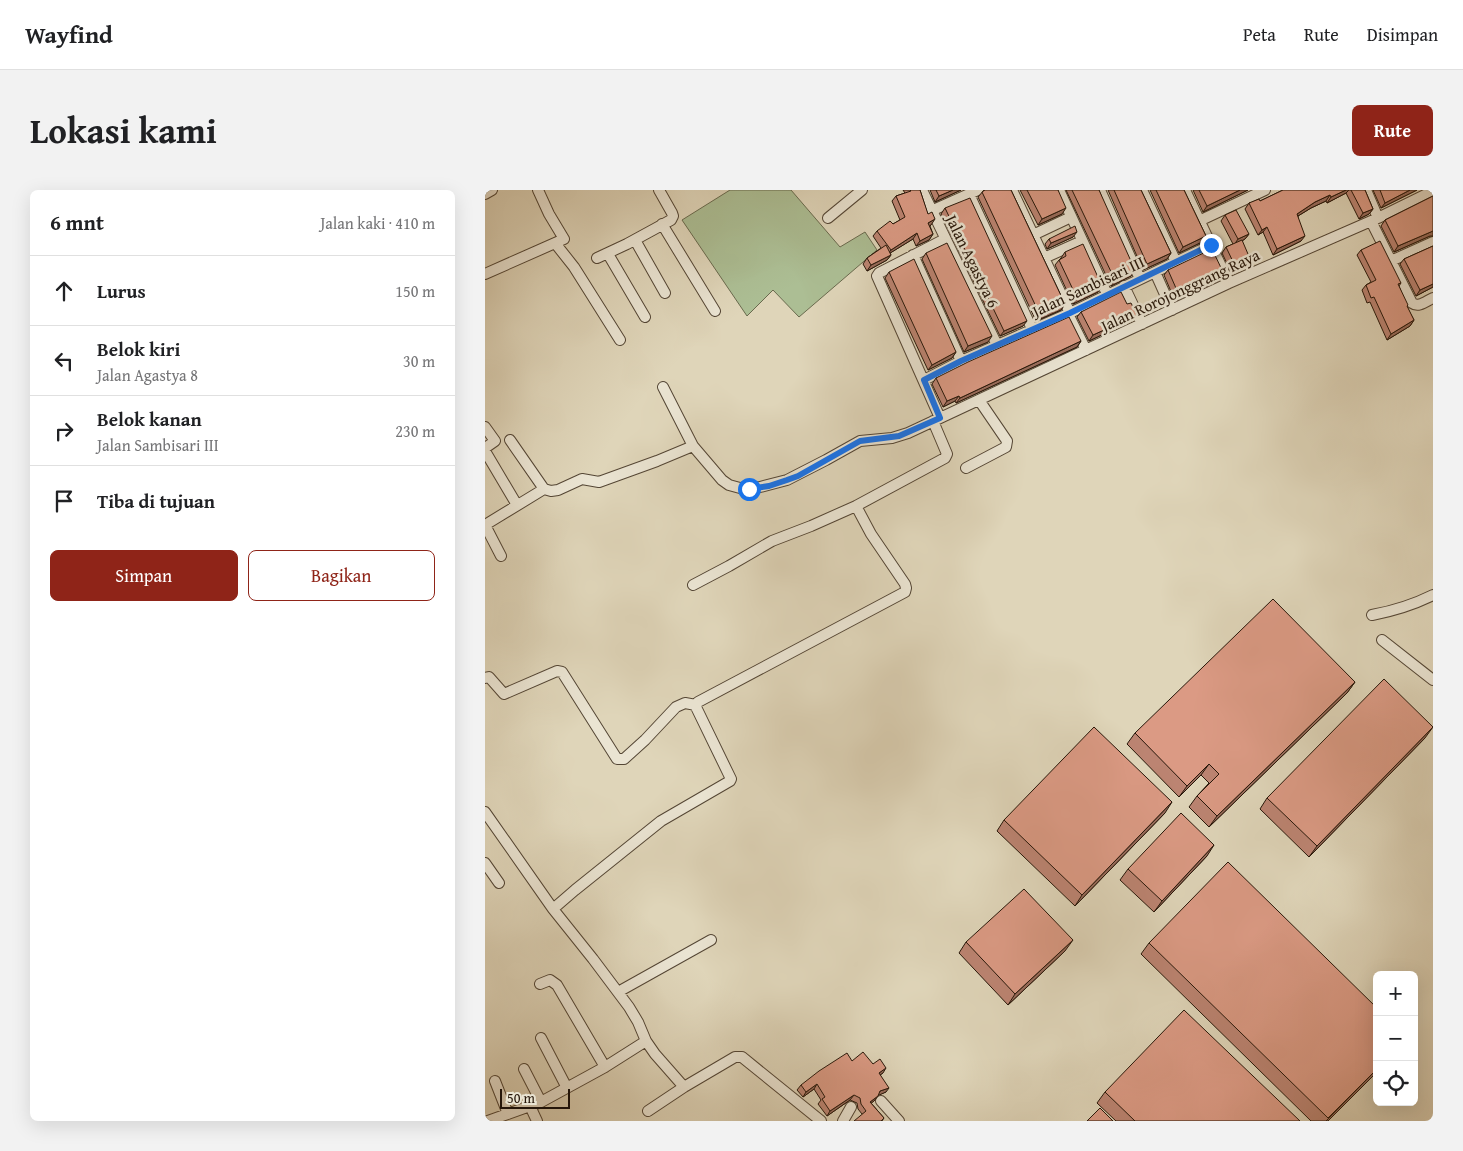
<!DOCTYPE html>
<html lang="id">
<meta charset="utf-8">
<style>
body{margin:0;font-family:"Gentium Book Plus",serif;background:#f2f2f2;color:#202124}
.controls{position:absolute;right:15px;bottom:15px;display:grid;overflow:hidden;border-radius:8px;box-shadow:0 5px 20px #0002}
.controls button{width:45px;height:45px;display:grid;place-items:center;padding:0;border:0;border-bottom:1px solid #e0e0e0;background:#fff;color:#202124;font:25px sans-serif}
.scale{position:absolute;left:15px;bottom:12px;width:70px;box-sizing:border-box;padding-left:5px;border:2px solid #261609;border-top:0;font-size:14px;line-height:18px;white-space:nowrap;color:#261609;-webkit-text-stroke:4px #eae4d2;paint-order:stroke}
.stop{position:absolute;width:15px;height:15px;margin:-11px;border:4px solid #1a73e8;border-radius:50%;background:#fff}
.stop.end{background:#1a73e8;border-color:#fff;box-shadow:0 1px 5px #0008}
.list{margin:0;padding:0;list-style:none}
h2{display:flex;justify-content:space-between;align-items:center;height:65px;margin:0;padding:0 20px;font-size:21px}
h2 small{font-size:16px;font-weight:400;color:#757577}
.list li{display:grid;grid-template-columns:32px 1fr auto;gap:15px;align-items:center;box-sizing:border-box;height:70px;padding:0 20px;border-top:1px solid #e0e0e0}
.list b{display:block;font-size:19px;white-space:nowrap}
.list p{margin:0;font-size:16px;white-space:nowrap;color:#757577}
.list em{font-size:16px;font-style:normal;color:#757577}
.actions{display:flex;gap:10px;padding:15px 20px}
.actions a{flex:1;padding:11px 0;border:1px solid #8f2418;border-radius:8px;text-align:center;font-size:18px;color:#8f2418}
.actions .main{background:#8f2418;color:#fff}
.icon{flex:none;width:28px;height:28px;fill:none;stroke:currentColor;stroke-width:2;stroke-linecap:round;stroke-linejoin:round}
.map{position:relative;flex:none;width:948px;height:931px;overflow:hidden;border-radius:8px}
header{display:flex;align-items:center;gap:30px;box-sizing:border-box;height:70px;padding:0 25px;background:#fff;border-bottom:1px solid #e0e0e0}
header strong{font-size:24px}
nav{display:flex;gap:28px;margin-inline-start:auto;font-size:18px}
.intro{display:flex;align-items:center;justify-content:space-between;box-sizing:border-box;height:120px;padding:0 30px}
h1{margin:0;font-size:35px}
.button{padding:12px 22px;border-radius:8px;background:#8f2418;color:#fff;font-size:18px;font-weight:700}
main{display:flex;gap:30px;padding:0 30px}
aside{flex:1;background:#fff;border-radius:8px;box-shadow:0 5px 20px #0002}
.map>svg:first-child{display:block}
.green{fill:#acbe94;stroke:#696a4e}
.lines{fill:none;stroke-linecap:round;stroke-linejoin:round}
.street-casing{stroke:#544635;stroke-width:12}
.street{stroke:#eae4d2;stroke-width:10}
.wall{fill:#bc8472;stroke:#261609}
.shaded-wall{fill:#996c5c;stroke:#261609}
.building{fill:#db9a84;stroke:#261609}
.route{stroke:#1a73e8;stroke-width:6}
.labels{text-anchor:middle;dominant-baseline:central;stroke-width:5;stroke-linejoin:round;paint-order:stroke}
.street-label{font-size:16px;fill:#261609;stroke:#eae4d2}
</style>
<header>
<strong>Wayfind</strong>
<nav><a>Peta</a><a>Rute</a><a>Disimpan</a></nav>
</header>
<div class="intro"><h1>Lokasi kami</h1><a class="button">Rute</a></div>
<main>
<aside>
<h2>6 mnt<small>Jalan kaki · 410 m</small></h2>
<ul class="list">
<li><svg class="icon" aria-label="ahead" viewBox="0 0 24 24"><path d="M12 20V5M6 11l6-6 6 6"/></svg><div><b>Lurus</b></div><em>150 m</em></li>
<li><svg class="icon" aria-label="left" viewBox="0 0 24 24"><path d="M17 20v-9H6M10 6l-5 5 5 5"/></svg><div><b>Belok kiri</b><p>Jalan Agastya 8</p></div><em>30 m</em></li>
<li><svg class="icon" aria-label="right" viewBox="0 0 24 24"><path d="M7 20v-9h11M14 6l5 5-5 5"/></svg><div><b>Belok kanan</b><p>Jalan Sambisari III</p></div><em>230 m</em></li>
<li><svg class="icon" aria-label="arrive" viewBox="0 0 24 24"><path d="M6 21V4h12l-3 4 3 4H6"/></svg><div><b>Tiba di tujuan</b></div></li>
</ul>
<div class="actions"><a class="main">Simpan</a><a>Bagikan</a></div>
</aside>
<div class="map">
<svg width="948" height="931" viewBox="0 0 948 931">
<rect width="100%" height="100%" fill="#dfd5b9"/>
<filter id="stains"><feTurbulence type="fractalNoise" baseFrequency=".004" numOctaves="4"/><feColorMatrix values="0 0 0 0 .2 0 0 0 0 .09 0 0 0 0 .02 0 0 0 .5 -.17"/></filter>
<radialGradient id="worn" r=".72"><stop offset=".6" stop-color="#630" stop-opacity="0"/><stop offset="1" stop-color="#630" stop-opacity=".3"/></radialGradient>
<!-- green -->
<path class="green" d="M245 0H306L355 57 380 42 392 60 314 127 288 100 262 126 197 30Z"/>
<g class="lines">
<defs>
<path id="street" d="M437 0 512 155
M527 0 585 123
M574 0 622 104
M615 0 655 89
M657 0 691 72
M700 0 744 93
M881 0 893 28
M0 4 7 0
M484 4 547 139
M446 21 493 0
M343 28 377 0
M714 31 780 0
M886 31 927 113C934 118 941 111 948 108
M177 34 230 121
M548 45 586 27
M150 50 180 103
M70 53 89 77 135 150
M123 64 160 127
M428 65 476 171
M112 68 142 54 186 30 188 26 187 23 174 0
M559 68 597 51
M906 71 948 52
M670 82 687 120
M0 84 79 49 64 24 53 0
M639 96 657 134
M583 124 601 160
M439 190 476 171 585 123 726 55
M178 197 208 256 237 290 244 295 255 298 275 297 302 290 341 270 375 251 407 248 423 243 744 93 893 28 948 1
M455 228 392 86 394 83 460 49
M0 237 10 251 0 258
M25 250 59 299
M0 261 32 315
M481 278 521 257 522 251 494 210
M59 299 66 301 73 300 97 289 114 292 172 271 208 256
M0 335 59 299
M0 335 16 366
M208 395 244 376 287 351 326 336 371 316 460 268 462 264 448 231
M887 425C908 421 928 415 948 405
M897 450 948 490
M0 488 4 487 19 504 72 481 77 482 132 569H139L160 550 191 517 200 513 211 515
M0 622 68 719 108 769 144 817 153 832 161 851 170 864 199 897 250 867H257L336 931
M0 673 14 693
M68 719 90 700 176 631 245 591 246 589 211 517 213 512 420 402 421 398 420 394 386 344 371 316
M55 794 65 790 72 795 120 877
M133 802 226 750
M56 848 82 898
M39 879 56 912
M10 891 23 924
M396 911 414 931
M45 916 52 931
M163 921 199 897
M3 931 56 912 120 877 161 851
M358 931 366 917"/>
</defs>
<!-- street casing -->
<use href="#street" class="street-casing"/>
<!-- street -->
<use href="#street" class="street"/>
</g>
<!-- wall -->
<path class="wall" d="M418 0H435L446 35 445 36 448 44 444 50 431 56 428 49 405 63 406 65 402 70 382 81 378 74 382 68 396 58 388 46 392 41 408 34 415 30 407 11 411 6 420 3Z
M445 0H476L450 12Z
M499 0H526L580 114 576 120 551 131 493 7Z
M535 0H573L577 24 553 35Z
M581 0H614L646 86 626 96Z
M623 0H656L686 63 682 69 658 80Z
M665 0H699L721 46 717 52 694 63Z
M708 0H763L718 22Z
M798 0H880L888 19 884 24 874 29 861 3 842 13 841 11 826 18 813 26 816 51 788 65 778 42 773 45 760 19 764 13 775 11Z
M888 0H932L896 18Z
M948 6V46H945L909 62 896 36 900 30Z
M460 18 538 136 515 146 456 24Z
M740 25 764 44 760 49 757 51 763 76 747 84 737 63 741 57 748 54 736 31Z
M588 47 562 59 560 54 564 49Z
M948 56V97L931 106 915 74 919 69Z
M876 60 916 93 914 96 922 117 929 130 925 136 902 150 885 112 882 113 877 100 881 95 886 92 872 65Z
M580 62 613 102 588 114 570 75 574 70 576 68Z
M441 63 503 152 479 162 437 69Z
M683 80 735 90 690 111 679 85Z
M404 82 471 162 467 168 443 180 400 88Z
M642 114 652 125 648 130 604 151 592 127 596 122Z
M596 151 592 157 471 213 470 211 458 217 447 194 451 188Z
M870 492 862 503 724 637 704 617 712 606 724 593 716 585 694 607 642 554 650 543Z
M940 548 824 667 775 619 782 608Z
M680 623 590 716 512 641 519 630Z
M722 666 669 722 635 690 643 679Z
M481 752 580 761 523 815 474 763Z
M664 753 892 818V882L843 931H826L656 764Z
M388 874 398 883 395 885 401 902 393 905 389 911 386 913 399 928 397 931 377 924 373 919 372 913 365 910 342 926 333 914 336 910 329 899 318 907 312 900 316 895Z
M620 902 815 931H631L612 913Z"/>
<!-- shaded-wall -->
<path class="shaded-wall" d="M468 0H476L450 12 454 6Z
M755 0H763L718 22 722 16Z
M861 0H864L861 3 842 13 846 7Z
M925 0H932L896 18 900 13Z
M845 5 841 11 826 18 808 29 812 24 830 12Z
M581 18 577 24 553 35 557 29Z
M888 19 884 24 874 29 878 23Z
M450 29 446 35 440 39 443 33Z
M782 37 778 42 773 45 777 40Z
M948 41V46H945L909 62 913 56Z
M592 42 588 47 562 59 566 53Z
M432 43 428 49 402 65 406 60Z
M448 44 444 50 431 56 435 51Z
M764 44 760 49 749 55 753 49Z
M721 46 717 52 694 63 698 57Z
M820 46 816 51 788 65 792 59Z
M686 63 682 69 658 80 662 74Z
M406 65 402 70 382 81 386 75Z
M766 71 763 76 747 84 751 78Z
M650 80 646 86 626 96 630 90Z
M739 84 735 90 690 111 694 105Z
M948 94V97L931 106 935 100Z
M617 96 613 102 588 114 592 108Z
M580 114 576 120 551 131 555 125Z
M652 125 648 130 604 151 608 145Z
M929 130 925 136 902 150 906 144Z
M542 131 538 136 515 146 519 141Z
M507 146 503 152 479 162 483 156Z
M596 151 592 157 471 213 475 208Z
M471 162 467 168 443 180 447 175Z
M474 206 470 211 458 217 462 211Z
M870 492 862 503 724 637 732 626Z
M948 537 940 548 824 667 832 656Z
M724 574 716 585 694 607 702 596Z
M687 612 680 623 590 716 597 705Z
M729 655 722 666 669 722 677 711Z
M588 750 580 761 523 815 530 804Z
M401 878 398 883 390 888 394 883Z
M892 879V882L843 931H841Z
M332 894 329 899 318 907 321 902Z
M404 898 401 902 392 906 395 901Z
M369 905 365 910 342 926 345 921Z
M393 906 389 911 381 917 385 912Z"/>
<!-- building -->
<path class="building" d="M425 0H435L443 24 447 22 450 29 443 33 448 44 435 51 432 43 406 60 392 41 405 31 408 34 420 27 411 6 426 1Z
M451 0H468L454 6Z
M500 0H526L580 114 555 125 497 2Z
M542 0H573L581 18 557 29Z
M587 0H614L650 80 630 90Z
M629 0H656L686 63 662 74Z
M671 0H699L721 46 698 57Z
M714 0H755L722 16Z
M798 0H861L846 7 845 5 830 12 812 24 820 46 792 59 782 37 777 40 764 13 774 9 775 11Z
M866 0H880L888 19 878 23Z
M895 0H925L900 13Z
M948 6V41L913 56 900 30Z
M485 8 542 131 519 141 460 18Z
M751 20 764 44 753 49 740 25Z
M590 36 592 42 566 53 564 49Z
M757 50 766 71 751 78 741 57Z
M895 51 916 93 913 94 923 115 922 116 929 130 906 144 889 107 886 108 881 95 891 90 876 60Z
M462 53 507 146 483 156 441 63Z
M598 54 617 96 592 108 574 70 581 66 580 62Z
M401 55 406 65 386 75 382 68Z
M948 56V94L935 100 919 69Z
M727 59 739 84 694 105 683 80Z
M429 69 471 162 447 175 404 82Z
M636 102 642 114 646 113 652 125 608 145 596 122Z
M584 127 596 151 475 208 474 206 462 211 451 188 483 172Z
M788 409 870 492 732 626 712 606 734 584 724 574 702 596 650 543Z
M899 489 948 537 832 656 782 608Z
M609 537 687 612 597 705 519 630Z
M696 623 729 655 677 711 643 679Z
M743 672 892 818V879L843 928 664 753Z
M539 699 588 750 530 804 481 752Z
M699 820 815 931H650L620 902Z
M378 862 388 874 395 869 401 878 394 883 404 898 395 901 393 906 385 912 399 928 396 931H397H369L381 921 376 914 375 908 369 905 345 921 337 909 340 907 332 894 321 902 316 895 334 881 362 863 367 871Z
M615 918 628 931H602Z"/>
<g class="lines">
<!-- route -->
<path class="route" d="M264 299 284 296 302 290 313 286 375 251 414 246 455 228 439 190 476 171 585 123 726 55"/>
</g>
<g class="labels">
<!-- street labels -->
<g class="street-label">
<text transform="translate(488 71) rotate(64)">Jalan Agastya 6</text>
<text transform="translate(603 96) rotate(-25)">Jalan Sambisari III</text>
<text transform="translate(695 100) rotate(-25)">Jalan Rorojonggrang Raya</text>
</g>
</g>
<rect width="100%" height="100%" filter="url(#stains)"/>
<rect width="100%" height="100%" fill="url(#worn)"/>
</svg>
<div class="controls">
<button>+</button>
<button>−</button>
<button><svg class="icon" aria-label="locate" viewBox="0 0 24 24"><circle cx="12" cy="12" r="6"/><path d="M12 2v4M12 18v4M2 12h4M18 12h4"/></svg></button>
</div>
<div class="scale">50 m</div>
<div class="stop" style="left:264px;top:299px"></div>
<div class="stop end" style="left:726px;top:55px"></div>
</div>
</main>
